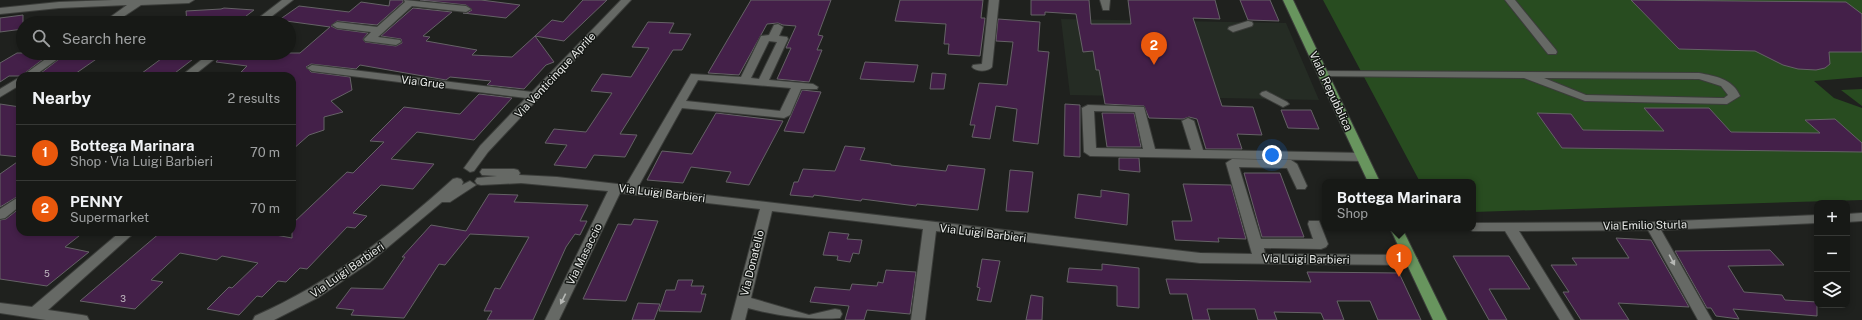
<!DOCTYPE html>
<meta charset="utf-8">
<style>
body{margin:0;font-family:"Public Sans",sans-serif;background:#20221f;color:#f1f3f6}
.controls{position:absolute;right:12px;bottom:12px;display:grid;overflow:hidden;border-radius:8px;box-shadow:0 2px 6px #0003}
.controls button{width:36px;height:36px;display:grid;place-items:center;padding:0;border:0;border-bottom:1px solid #363835;background:#171916;color:#f1f3f6;font:20px sans-serif}
.you{position:absolute;left:1272px;top:155px;width:14px;height:14px;margin:-10px;border:3px solid #fff;border-radius:50%;background:#1a73e8;box-shadow:0 0 0 6px #1a73e833}
.badge{display:grid;place-items:center;width:26px;height:26px;border-radius:50%;background:#ea580c;color:#fff;font-size:13px;font-weight:700}
.pin{position:absolute;translate:-50% -33px;filter:drop-shadow(0 1px 2px #0008)}
.pin::after{content:'';position:absolute;top:21px;width:14px;height:12px;background:inherit;clip-path:polygon(0 0,100% 0,50% 100%)}
.popup{position:absolute;left:1322px;top:179px;width:154px;height:52px;box-sizing:border-box;display:grid;place-content:center;border-radius:8px;background:#171916;filter:drop-shadow(0 1px 3px #0005);font-size:13px;white-space:nowrap;color:#9ea0a1}
.popup b{font-size:15px;color:#f1f3f6}
.popup::after{content:'';position:absolute;left:50%;top:100%;margin-left:-8px;border:8px solid transparent;border-top-color:#171916}
.list{margin:0;padding:0;list-style:none}
h2{display:flex;justify-content:space-between;align-items:center;height:52px;margin:0;padding:0 16px;font-size:17px}
h2 small{font-size:13px;font-weight:400;color:#9ea0a1}
.list li{display:grid;grid-template-columns:26px 1fr auto;gap:12px;align-items:center;box-sizing:border-box;height:56px;padding:0 16px;border-top:1px solid #363835}
.list b{display:block;font-size:15px;white-space:nowrap}
.list p{margin:0;font-size:13px;white-space:nowrap;color:#9ea0a1}
.list em{font-size:13px;font-style:normal;color:#9ea0a1}
.icon{flex:none;width:22px;height:22px;fill:none;stroke:currentColor;stroke-width:2;stroke-linecap:round;stroke-linejoin:round}
.map{position:relative;flex:none;width:1862px;height:320px;overflow:hidden}
.search{position:absolute;background:#171916;box-shadow:0 2px 6px #0003;left:16px;top:16px;width:280px;height:44px;display:flex;align-items:center;gap:10px;box-sizing:border-box;padding:0 14px;border-radius:22px;color:#9ea0a1;font-size:15px}
.panel{position:absolute;background:#171916;box-shadow:0 2px 6px #0003;left:16px;top:72px;width:280px;height:164px;border-radius:12px}
.map>svg:first-child{display:block}
.built{fill:#252c24}
.green{fill:#284c20}
.building{fill:#442049;stroke:#656266}
.lines{fill:none;stroke-linecap:round;stroke-linejoin:round}
.minor-casing{stroke:#3b3d3a;stroke-width:2}
.major-casing{stroke:#3b3d3a;stroke-width:2}
.minor{fill:#666965;fill-rule:evenodd}
.major{fill:#68955e;fill-rule:evenodd}
.oneway{fill:#b6b8b5}
.labels{text-anchor:middle;dominant-baseline:central;stroke-width:3;stroke-linejoin:round;paint-order:stroke}
.number-label{font-size:9px;fill:#c1bac2}
.street-label{font-size:11px;fill:#ebedeb;stroke:#151815}
</style>
<div class="map">
<svg width="1862" height="320" viewBox="0 0 1862 320">
<rect width="100%" height="100%" fill="#1f211e"/>
<!-- built -->
<path class="built" d="M1061 19 1286 23 1319 100 1070 95Z"/>
<!-- green -->
<path class="green" d="M1323 0H1862V77L1814 81 1834 98 1862 108V200L1473 212V182H1420Z
M1862 89V106L1841 90Z"/>
<!-- building -->
<path class="building" d="M390 0H403V2L377 25 337 21 331 26 337 29 368 33 363 39 365 42 396 46 402 43 401 39 381 36 413 8 452 12 423 36 430 37 426 41 477 50 472 55 512 57 535 36 554 62 546 65 524 89 487 85 491 81 450 77 446 80 360 65 356 69 311 64 306 67 311 72 350 77 352 90 331 101 343 112 324 117V130L309 135 292 150V76H272L241 72 247 66 216 62 223 53H300L330 27 279 20 299 6 349 12 361 2 389 6Z
M420 0H481L520 5 506 18 463 13H467L472 10 466 5Z
M583 0H607L564 41 535 36 552 20 563 22Z
M751 0H831L818 35 823 36 817 50H822L809 82 777 79 791 48H786L796 26 783 25 778 23 767 24 739 75 708 73Z
M900 0H983L981 18H985L980 56 948 54 949 44H944L946 24 895 21Z
M1031 0H1089L1091 24H1131L1128 0H1215L1220 19 1193 18 1222 106 1253 107 1262 135 1237 134 1242 149H1206L1197 119 1189 117 1183 119 1149 118 1144 106 1105 104 1099 70H1096L1093 51 1083 52 1076 14 1045 12V15H1031Z
M1240 0H1270L1279 21 1248 20Z
M1631 0 1846 2 1862 14V52H1829L1830 64 1825 68 1816 70 1798 69 1783 65 1755 51 1679 49Z
M224 8 254 10 237 23H187L186 11 221 9Z
M23 15V29L0 32V18Z
M998 19 1040 22 1038 51 1049 52 1038 144 1013 141 1017 109 996 106 990 139 972 137 975 125H970L979 83 1007 85 1013 42 996 41Z
M648 22 674 23 669 33 691 34 682 50H673L620 134 637 135 625 157 594 155 586 168 554 165 567 145 545 143 554 129 586 132 612 93 591 91 602 74 631 77 649 48 632 47Z
M17 53H51L21 76H9L0 82V63Z
M67 53H105L72 76H37Z
M169 53H201L171 76H138Z
M865 62 918 65 914 82 860 79Z
M932 73 946 74 944 89H930Z
M802 90 821 92 804 133 784 131Z
M479 94 512 98 474 140 417 132 391 159 434 164 413 189 381 185 353 213 367 216 355 228 347 227 307 269 300 268 286 282 278 281 262 297 257 296 239 315 207 309 229 287 232 288 258 263 222 256 217 260 180 253 151 280 163 282 135 309 80 301 161 232H259L292 238V224L347 172 353 173 384 142 370 141 404 107 460 114Z
M0 104 20 107V157L0 155Z
M1065 104 1080 105V157L1064 156Z
M1644 108H1709L1731 132 1820 133 1805 120 1835 119 1862 143V152L1562 148 1537 113 1571 114 1583 130 1664 131Z
M1281 110H1311L1319 129 1288 128Z
M716 113 783 121 749 185 726 182 731 172 691 167 683 183 647 180 662 151 692 154Z
M1102 113H1134L1141 147H1107Z
M845 146 865 148 860 160 891 164V165L946 171 948 165 985 169 978 210 917 204 916 206 862 199 861 201 814 195 813 197 790 195 794 182H798L803 169 835 171Z
M1119 158H1139L1140 172 1119 170Z
M20 160V195L0 207V174Z
M1010 170 1033 172 1028 212 1006 211Z
M1244 173H1280L1304 237H1262Z
M1183 184 1231 185 1246 239 1218 238 1219 242 1175 240 1172 221H1192Z
M1101 190 1129 194 1127 225 1075 218 1078 194 1101 197Z
M489 194 518 195 514 202 588 205 580 221H587L580 235 575 234 566 247 533 320H487L492 311H484L495 288 500 289 529 237 470 234 445 265 439 264 404 318 351 315 354 310 336 308 351 288 383 289 405 257H402L431 225 466 231Z
M20 208V232H84L65 247 89 252 47 286 0 279V220L6 219Z
M634 219 658 221 626 301 583 299 618 224 631 225Z
M829 232 849 234 847 239 862 240 859 254 853 253 850 262 837 260 838 256 823 255Z
M1616 238 1651 240 1689 307 1618 303 1629 320H1581L1563 292H1569L1551 265H1577L1572 258H1629Z
M1770 250 1784 265 1728 266 1744 292 1782 295 1785 300 1817 302V316L1733 309 1739 319 1716 316 1711 308H1707L1675 251Z
M1453 256H1509L1530 289H1489L1507 320H1489Z
M982 259 1000 261 991 302 977 300 980 288 977 287Z
M1102 264 1139 268V308L1117 306V286L1067 282 1069 268 1102 270Z
M886 270 916 272 910 314 867 310 864 320H845L849 306 810 302 815 287 850 290 852 284 877 286 878 282 883 283Z
M1307 272 1399 273 1421 320H1378L1370 301H1337L1344 320H1324L1321 313 1274 312 1277 320H1258L1255 309H1207L1210 320H1193L1187 294H1170L1166 279 1311 282Z
M678 280H693L691 286H704L701 294H706L701 312 659 311 666 290H675Z
M1031 295 1043 297 1042 320H1026Z
M638 303 660 304 654 320H632Z"/>
<g class="lines">
<defs>
<path id="minor" d="M113 0H194L189 3 141 5 114 23H102L127 5 59 8 0 14V8L59 2Z
M282 0H293L263 23H252Z
M404 0 466 6 471 9 466 12 412 6 378 37 400 40 401 42 396 45 365 41 364 39 371 32 337 28 332 25 337 22 377 27 405 2Z
M621 0H631L488 152 474 171 470 172 464 168 480 146 526 98 312 71 307 68 312 65 532 92Z
M989 0H999L992 67C988 72 976 72 972 67L973 65 982 64Z
M1100 0H1110L1109 10H1103Z
M1505 0H1515L1556 50 1557 52 1556 54H1548Z
M1248 21 1252 22 1253 24 1252 26 1233 32 1228 29 1229 27Z
M778 24 783 27 779 36 787 37 788 39 769 80 813 84 818 87 817 89H801L790 115 784 118 682 108 638 187 1200 253 1252 254 1226 163 1232 159 1291 160 1297 164 1307 186 1305 189H1297L1287 168 1239 167 1261 239H1313L1308 224 1309 221H1319L1328 244 1326 247 1321 249 1264 248 1265 254 1411 255 1416 257 1418 260 1416 263 1411 265 1200 263 936 231 925 320H911L923 229 772 211 751 298 809 315 835 309 840 310 842 314 840 318C810 320 777 316 748 308L745 320H731L760 209 620 193 559 320H545L608 191 521 183 481 185 477 184 475 181 477 178 497 176 482 175 480 172 482 169H514L518 170 520 173 519 175 557 177 626 185 691 74 741 77 761 36 769 35 774 25ZM769 41 777 42 759 79 751 78ZM698 80 791 88 780 111 686 101Z
M54 53H66L34 76H22Z
M210 53H222L193 76H181Z
M1323 71 1699 73C1715 76 1733 79 1740 96L1727 104 1585 101 1524 78 1319 76 1318 74ZM1544 78 1699 79 1721 86 1728 95 1724 98H1719L1586 95Z
M20 77V85L0 97V89Z
M1266 91 1287 102 1289 104 1283 107 1262 96 1260 94 1262 92Z
M1088 105 1144 107 1155 149 1191 150 1182 121 1188 118 1194 121 1203 150 1362 153 1368 157 1362 161 1090 156 1084 152 1082 108ZM1094 111 1135 112 1143 149 1096 148Z
M457 178 461 179 463 182 462 185 470 181 476 185 450 202H442L369 263 319 297 274 320H253L255 316C330 283 392 234 453 179Z
M20 196V206L5 218 0 219V209Z
M1862 213V221L1847 222V214Z
M1817 215V223L1661 230 1712 320H1698L1648 230 1519 231 1574 320H1560L1505 231H1473L1467 228H1473V223L1652 222Z
M120 232H135L48 310 82 315 87 316 89 320H46L0 313V303L32 307Z"/>
<path id="major" d="M1283 0H1293L1380 182H1368Z
M1390 228H1402L1447 320H1433Z"/>
</defs>
<!-- minor casing -->
<use href="#minor" class="minor-casing"/>
<!-- major casing -->
<use href="#major" class="major-casing"/>
<!-- minor -->
<use href="#minor" class="minor"/>
<!-- major -->
<use href="#major" class="major"/>
</g>
<!-- one-way arrows -->
<defs><path id="oneway-solid" d="M-6-.8H1V-3.2L6.5 0L1 3.2V.8H-6Z"/></defs>
<g class="oneway">
<use href="#oneway-solid" transform="translate(1672 260) rotate(62)"/>
<use href="#oneway-solid" transform="translate(563 299) rotate(116)"/>
</g>
<g class="labels">
<!-- number labels -->
<g class="number-label">
<text x="47" y="273">5</text>
<text x="123" y="298">3</text>
</g>
<!-- street labels -->
<g class="street-label">
<text transform="translate(555 75) rotate(-47)">Via Venticinque Aprile</text>
<text transform="translate(423 82) rotate(7)">Via Grue</text>
<text transform="translate(1331 91) rotate(65)">Viale Repubblica</text>
<text transform="translate(662 193) rotate(7)">Via Luigi Barbieri</text>
<text transform="translate(1645 225) rotate(-1)">Via Emilio Sturla</text>
<text transform="translate(983 233) rotate(7)">Via Luigi Barbieri</text>
<text transform="translate(584 254) rotate(-64)">Via Masaccio</text>
<text transform="translate(1306 259) rotate(1)">Via Luigi Barbieri</text>
<text transform="translate(752 263) rotate(-76)">Via Donatello</text>
<text transform="translate(347 270) rotate(-35)">Via Luigi Barbieri</text>
</g>
</g>
</svg>
<div class="controls">
<button>+</button>
<button>−</button>
<button><svg class="icon" aria-label="layers" viewBox="0 0 24 24"><path d="M12 4l9 5-9 5-9-5zM3 14l9 5 9-5"/></svg></button>
</div>
<div class="you"></div>
<div class="pin badge" style="left:1399px;top:277px">1</div>
<div class="popup"><b>Bottega Marinara</b>Shop</div>
<div class="pin badge" style="left:1154px;top:65px">2</div>
<div class="search"><svg class="icon" aria-label="search" viewBox="0 0 24 24"><circle cx="10" cy="10" r="6"/><path d="M15 15l6 6"/></svg>Search here</div>
<section class="panel">
<h2>Nearby<small>2 results</small></h2>
<ul class="list">
<li><span class="badge">1</span><div><b>Bottega Marinara</b><p>Shop · Via Luigi Barbieri</p></div><em>70 m</em></li>
<li><span class="badge">2</span><div><b>PENNY</b><p>Supermarket</p></div><em>70 m</em></li>
</ul>
</section>
</div>
